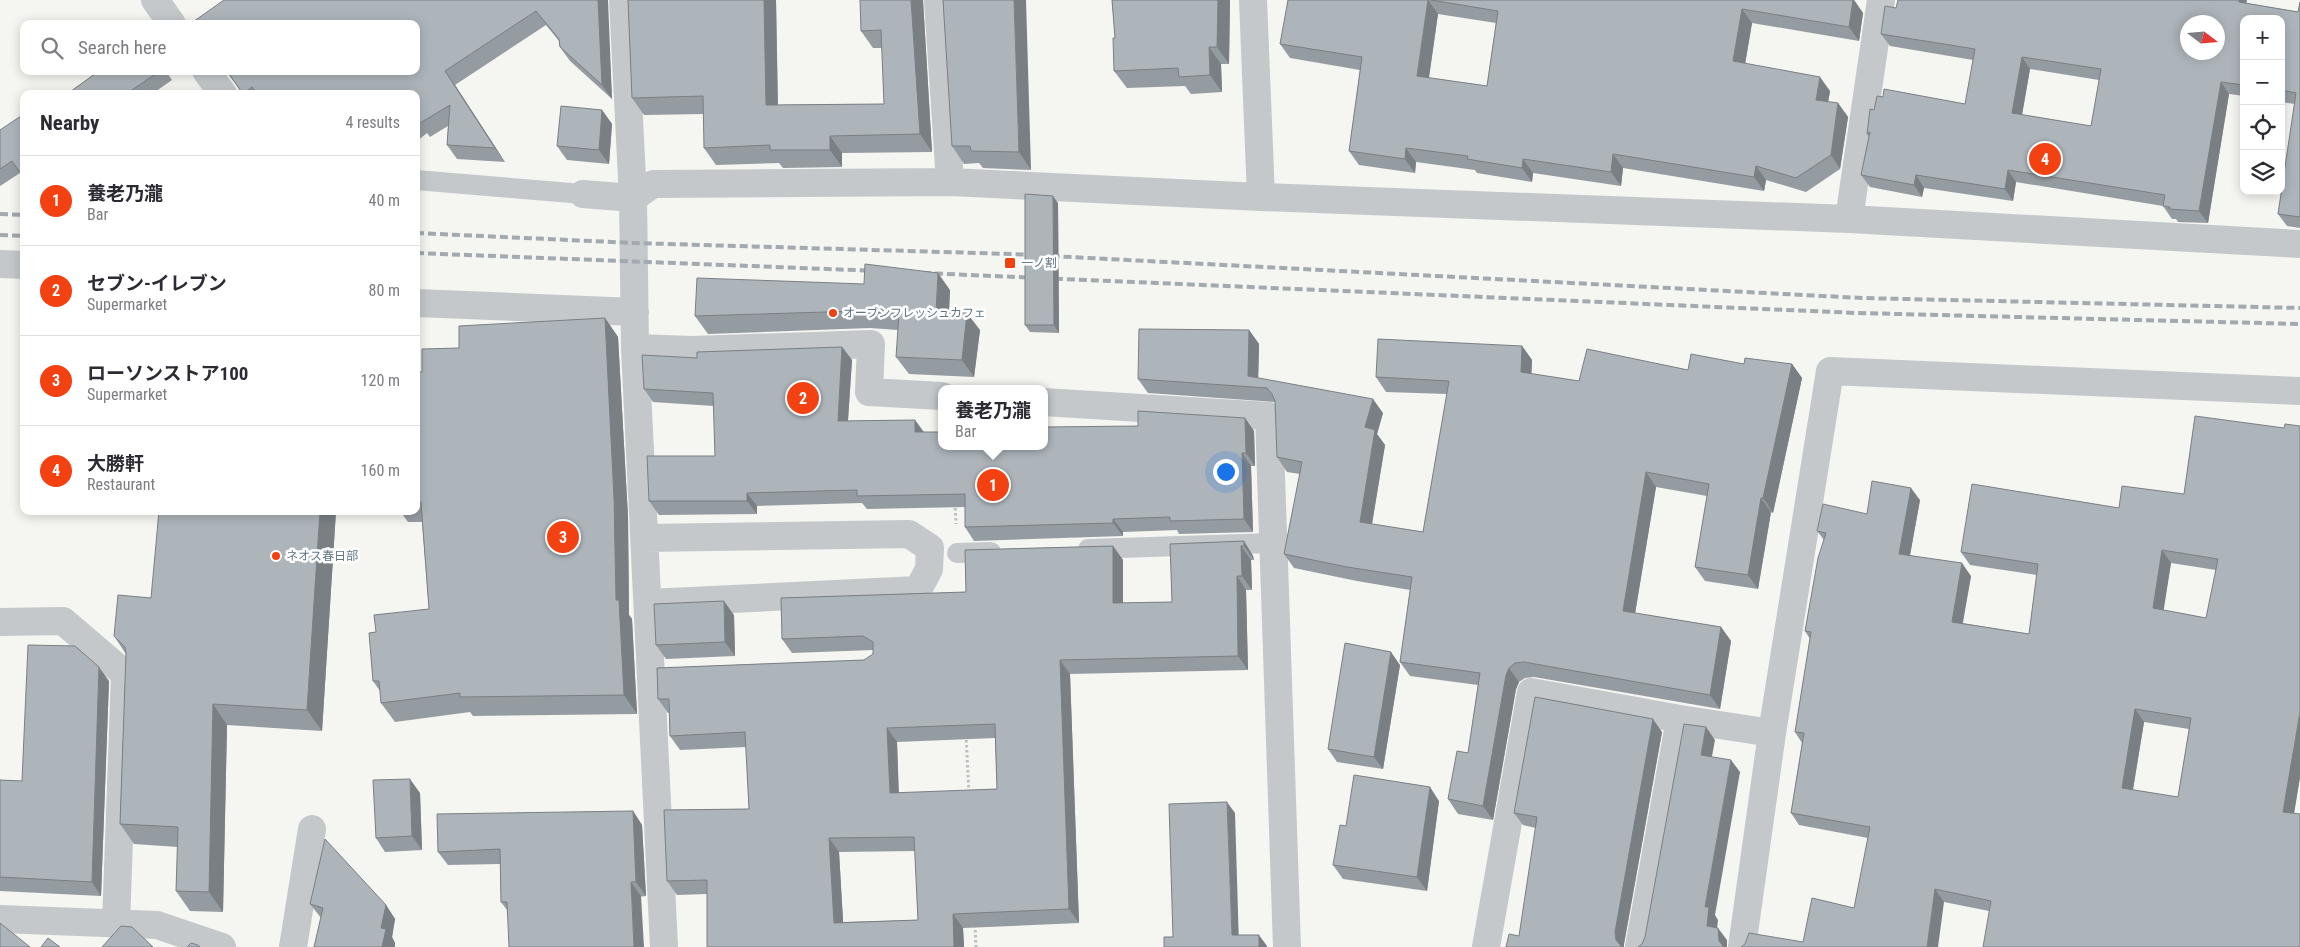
<!DOCTYPE html>
<meta charset="utf-8">
<style>
body{margin:0;font-family:"Roboto Condensed","Noto Sans JP",sans-serif;background:#f7f7f7;color:#2b2b33}
.controls{position:absolute;right:15px;top:15px;display:grid;overflow:hidden;border-radius:10px;box-shadow:0 2px 12px #0003}
.controls button{width:45px;height:45px;display:grid;place-items:center;padding:0;border:0;border-bottom:1px solid #e1e1e2;background:#fff;color:#2b2b33;font:25px sans-serif}
.compass{position:absolute;left:2180px;top:15px;width:45px;height:45px;border-radius:50%;background:#fff;box-shadow:0 2px 12px #0003;rotate:106deg}
.you{position:absolute;left:1225px;top:471px;width:18px;height:18px;margin:-12px;border:4px solid #fff;border-radius:50%;background:#1a73e8;box-shadow:0 0 0 8px #1a73e833}
.badge{display:grid;place-items:center;width:32px;height:32px;border-radius:50%;background:#f34112;color:#fff;font-size:16px;font-weight:700}
.pin{position:absolute;translate:-50% -50%;border:2px solid #fff;box-shadow:0 1px 5px #0006}
.popup{position:absolute;left:938px;top:385px;width:110px;height:65px;box-sizing:border-box;display:grid;place-content:center;border-radius:10px;background:#fff;filter:drop-shadow(0 1px 4px #0005);font-size:16px;white-space:nowrap;color:#7c7c81}
.popup b{font-size:19px;color:#2b2b33}
.popup::after{content:'';position:absolute;left:50%;top:100%;margin-left:-10px;border:10px solid transparent;border-top-color:#fff}
.list{margin:0;padding:0;list-style:none}
h2{display:flex;justify-content:space-between;align-items:center;height:65px;margin:0;padding:0 20px;font-size:21px}
h2 small{font-size:16px;font-weight:400;color:#7c7c81}
.list li{display:grid;grid-template-columns:32px 1fr auto;gap:15px;align-items:center;box-sizing:border-box;height:90px;padding:0 20px;border-top:1px solid #e1e1e2}
.list b{display:block;font-size:19px;white-space:nowrap}
.list p{margin:0;font-size:16px;white-space:nowrap;color:#7c7c81}
.list em{font-size:16px;font-style:normal;color:#7c7c81}
.icon{flex:none;width:28px;height:28px;fill:none;stroke:currentColor;stroke-width:2;stroke-linecap:round;stroke-linejoin:round}
.map{position:relative;flex:none;width:2300px;height:947px;overflow:hidden}
.search{position:absolute;background:#fff;box-shadow:0 2px 12px #0003;left:20px;top:20px;width:400px;height:55px;display:flex;align-items:center;gap:12px;box-sizing:border-box;padding:0 18px;border-radius:10px;color:#7c7c81;font-size:19px}
.panel{position:absolute;background:#fff;box-shadow:0 2px 12px #0003;left:20px;top:90px;width:400px;height:425px;border-radius:10px}
.map>svg:first-child{display:block}
.lines{fill:none;stroke-linecap:round;stroke-linejoin:round}
.path{stroke:#bdc0c2;stroke-width:3;stroke-dasharray:2.5 2.5;stroke-linecap:butt}
.lane{stroke:#c4c8cb;stroke-width:20}
.street{stroke:#c4c8cb;stroke-width:28}
.rail{stroke:#a2a9af;stroke-width:4;stroke-dasharray:8 4;stroke-linecap:butt}
.wall{fill:#959ca1;fill-rule:evenodd}
.shaded-wall{fill:#797f83}
.building{fill:#adb5bb;stroke:#797f83;fill-rule:evenodd}
.poi-dot{fill:#f34112;stroke:#fff;stroke-width:2}
.labels{text-anchor:middle;dominant-baseline:central;stroke-width:5;stroke-linejoin:round;paint-order:stroke}
.poi-label{font-size:12px;fill:#617685;stroke:#fff;text-anchor:start}
</style>
<div class="map">
<svg width="2300" height="947" viewBox="0 0 2300 947">
<rect width="100%" height="100%" fill="#f5f5f1"/>
<g class="lines">
<!-- path -->
<path class="path" d="M955 503 956 524
M966 735 969 794
M975 925 976 947"/>
<!-- lane -->
<path class="lane" d="M416 180 583 194
M1088 549 1273 543
M957 553 991 552"/>
<!-- street -->
<path class="street" d="M155 0 172 24
M623 0 633 198 635 348 664 947
M938 0 950 182
M1253 0 1261 197
M206 71 223 94
M583 194 633 198 653 184 950 182 1261 197 1849 219 2300 244
M1849 219 1881 0
M0 264 24 265
M416 303 635 312
M635 348 692 350 871 344 869 392 942 396
M1044 402 1269 416 1287 947
M645 538 909 534 930 548 929 569 918 590 648 603
M0 622 63 621 125 674 116 924
M0 919 157 925 222 947
M293 947 312 829
M1486 947 1531 692 1680 719 1772 733
M1639 947 1680 719
M1742 947 1772 733 1830 371 2300 391"/>
<!-- rail -->
<path class="rail" d="M0 214 24 215
M416 233 634 243 1012 254 1862 298 2300 308
M0 235 24 236
M416 253 879 271
M923 273 1857 313 2300 324"/>
</g>
<!-- wall -->
<path class="wall" d="M628 0H776L778 105 884 104 882 48H873L861 31 860 0H923L932 152 842 153V167L783 168 779 163 716 165 704 148V114L644 115 632 98Z
M943 0 1031 170 983 168 979 163 964 164 952 146Z
M1112 0H1230L1229 64H1221L1222 92 1191 94 1185 86 1127 88 1114 71 1115 38Z
M1288 0H1854L1863 13 1859 41 1752 23 1745 64 1830 91 1828 102 1838 103 1848 117 1840 169 1806 192 1766 180 1764 191 1623 168 1621 186 1533 173 1532 182 1477 173 1475 170 1416 162 1415 173 1359 165 1349 151 1360 70 1290 58 1280 44ZM1438 14 1496 23 1487 86 1429 78Z
M607 1 612 99 570 61 560 47 559 41 546 25 455 85 505 162 457 159 447 145 448 126 430 137 427 133 416 142V94H243L226 71 416 24Z
M2300 2V228L2287 226 2278 214 2295 104 2281 102V19H2244V96L2229 94 2208 223 2178 222 2176 219H2172L2163 206 2016 182 2013 201 1924 188 1922 197 1870 187 1861 175 1869 137 1867 134 1874 110 1883 97 1965 104 1973 60 1890 46 1881 34 1896 8 2246 3 2298 12ZM2030 69 2099 80 2091 126 2022 115Z
M99 71H166L172 80 152 94H67Z
M602 110 612 124 609 164 567 160 557 146Z
M0 130 20 173 0 186Z
M1058 203 1059 333 1030 332 1025 325Z
M950 290 949 312 980 330 974 377 909 374 896 357 898 330 870 328 708 334 695 316Z
M605 318 618 337 628 517 629 615 632 619 637 714 473 716 470 712 395 722 381 703 380 691 373 681 376 632 429 609 422 522H408L400 511H416V372H422L459 348Z
M1249 330 1259 344 1258 378 1383 413 1377 434 1385 445 1372 524 1423 532 1447 394 1386 392 1376 377 1522 346 1532 360 1531 374 1579 381 1744 364H1792L1802 378 1773 513 1771 512 1758 589 1705 581 1695 567 1707 496 1656 487 1635 613 1721 627 1731 641 1720 709 1534 677 1525 678 1519 682 1516 689 1493 820 1458 814 1448 799 1468 753 1478 685 1410 676 1400 662 1410 590 1357 581 1294 568 1284 554 1300 474 1287 472 1277 457 1275 402 1148 393 1138 379Z
M842 347 852 360 848 421 915 420 924 432 942 446 1138 426 1245 418 1254 431 1255 466H1251L1253 532 1179 534 1177 530 1123 532V536L974 541 965 527V507L867 509 862 503 757 506V514L659 515 649 501 715 456 714 406 653 402 644 389 697 358Z
M2195 416 2300 777 2294 814 1989 911 1944 902 1803 942 1854 908 1868 838 1799 825 1791 813 1802 743 1795 732 1810 639 1805 631 1824 540 1817 531 1867 514 1920 500 1910 555 1971 576 1962 623 2029 634 2037 575 1970 565 1961 552 2119 508 2184 494ZM2171 563 2216 570 2206 618 2163 610ZM2144 722 2189 729 2178 797 2133 790Z
M336 511 322 731 227 725 223 912 190 911 176 891 178 847 134 844 120 824 126 654 114 636 151 598Z
M1244 541 1253 556 1254 560H1251L1252 590H1246L1248 670 1070 674 1079 923 963 928 964 947H707V894L677 895 667 881 664 810 749 809 746 747 680 750 670 736 669 713H668L658 699 657 668 864 660 873 654V650L792 653 782 639 781 598 966 592 965 550 1113 546 1123 560V603L1172 602 1170 544ZM995 738 997 789 899 793 897 742ZM915 851 918 920 843 922 839 852Z
M734 615 735 656 666 659 656 645Z
M1400 665 1383 769 1337 762 1328 749Z
M109 681 101 896 0 891V780L22 781Z
M1662 732 1624 944 1519 936 1536 828 1523 825 1514 813Z
M420 793 422 850 385 852 376 838Z
M1439 801 1427 891 1343 879 1333 865 1346 826Z
M633 811 642 825 646 896 507 910 501 902 500 864 448 865 438 852Z
M310 904 386 905 395 919 392 937 395 943V947H314L321 918Z"/>
<!-- shaded-wall -->
<path class="shaded-wall" d="M598 0H608L612 99 602 85Z
M764 0H776L778 122 766 105Z
M911 0H923L932 152 920 134Z
M1014 0H1026L1031 170 1019 152Z
M1218 0H1230L1229 64 1217 47Z
M1428 0 1438 14 1427 90 1417 76Z
M1853 0H1854L1863 13 1859 41 1849 27Z
M2239 0H2247L2246 5 2239 2Z
M1742 9 1752 23 1743 76 1733 61Z
M1209 47 1221 64 1222 92 1210 75Z
M2022 57 2030 69 2020 126 2012 113Z
M445 71 455 85 505 162 495 148Z
M1820 77 1830 91 1826 114 1816 100Z
M2221 82 2229 94 2208 223 2199 211Z
M1838 103 1848 117 1840 169 1831 155Z
M602 110 612 124 609 164 599 150Z
M830 136 842 153V167L830 150Z
M1406 148 1416 162 1415 173 1405 159Z
M1613 154 1623 168 1621 186 1611 172Z
M1523 159 1533 173 1532 182 1522 168Z
M1756 166 1766 180 1764 191 1754 177Z
M2008 170 2016 182 2013 201 2005 189Z
M1916 175 1924 188 1922 197 1914 185Z
M1053 196 1058 203 1059 333 1054 325Z
M938 273 950 290 948 329 936 312Z
M967 313 980 330 974 377 962 360Z
M605 318 618 337 628 517 629 615 632 619 637 714 624 695 616 600Z
M1249 330 1259 344 1258 388 1248 376Z
M1522 346 1532 360 1531 387 1521 372Z
M842 347 852 360 847 434 838 421Z
M1792 364 1802 378 1773 513 1763 498Z
M1373 399 1383 413 1377 434 1385 445 1370 536 1360 522 1365 427Z
M1245 418 1254 431 1255 466 1246 453Z
M915 420 924 433 915 432Z
M1242 453 1251 466 1253 532 1244 519Z
M1646 472 1656 487 1633 626 1623 611Z
M1911 488 1920 500 1908 566 1899 554Z
M747 493 757 506V514L747 501Z
M1761 498 1771 512 1758 589 1748 575Z
M320 511H336L322 731 307 710Z
M1113 519 1123 532V536L1113 523Z
M1244 541 1253 556 1254 560 1244 546Z
M1113 546 1123 560V617L1113 603Z
M1241 546 1251 560 1252 590 1242 576Z
M2162 550 2171 563 2162 621 2153 608Z
M1962 563 1971 576 1961 634 1952 622Z
M1237 576 1246 590 1248 670 1238 656Z
M724 601 734 615 735 656 725 642Z
M1721 627 1731 641 1720 709 1710 695Z
M1391 652 1400 665 1383 769 1374 757Z
M1060 660 1070 674 1079 923 1069 909Z
M99 667 109 681 101 896 92 882Z
M1509 668 1519 682 1516 689 1493 820 1483 806 1506 675Z
M213 704 227 725 223 912 209 892Z
M2135 709 2144 722 2131 801 2122 788Z
M2300 712V777L2292 825 2283 812Z
M1653 719 1662 732 1624 944V947H1621L1616 940 1615 932Z
M1706 727 1715 740 1710 767 1701 755Z
M887 728 897 742 899 807 890 793Z
M1731 760 1740 772 1715 915 1718 920 1716 938 1707 926 1705 907Z
M410 779 420 793 422 850 412 836Z
M1430 787 1439 801 1427 891 1417 877Z
M1227 802 1235 813 1239 946 1232 935Z
M633 811 642 825 646 896 636 882Z
M829 838 839 852 844 937 834 923Z
M631 882 641 896 644 947H634Z
M1935 889 1944 902 1938 947H1927Z
M386 905 395 919 392 937 395 943V947H382L381 928Z
M953 914 963 928 964 947H954Z
M1718 928 1727 940V947H1723L1719 941Z
M1259 935 1267 946V947H1259Z"/>
<!-- building -->
<path class="building" d="M224 0H598L602 85 560 47 559 39 536 11 445 71 495 148 447 145 450 105 420 123 418 119 416 120V94H257L252 87 243 94 227 71H416V24H190Z
M628 0H764L766 105 884 104 881 30 861 31 860 0H911L920 134 830 136V150H770V145L704 148 703 96 632 98Z
M943 0H1014L1019 152 971 151 970 146H952Z
M1112 0H1218L1217 47H1209L1210 75 1179 77 1178 68 1114 71 1113 38H1115Z
M1288 0H1428L1417 76 1487 86 1498 11 1431 0H1853L1849 27 1742 9 1733 61 1820 77 1816 100 1838 103 1831 155 1796 178 1756 166 1754 177 1613 154 1611 172 1523 159 1522 168 1467 159 1468 156 1406 148 1405 159 1349 151 1362 57 1280 44Z
M1898 0H2239V2L2298 12 2300 2V217L2278 214 2296 93 2281 90V19H2244V85L2221 82 2199 211 2169 209 2170 207 2163 206 2165 195 2008 170 2005 189 1916 175 1914 185 1861 175 1870 132 1867 134 1870 109 1874 110 1877 96 1883 97 1884 89 1965 104 1975 49 1881 34 1885 6 1896 8ZM2188 22H2218V52H2188ZM2022 57 2101 69 2091 126 2012 113Z
M99 71H160L126 94H67Z
M561 106 602 110 599 150 557 146Z
M24 114V178L12 161 0 169V130Z
M1025 194 1053 196 1054 325H1025Z
M865 264 938 273 936 312 967 313 962 360 896 357 899 314 858 311 695 316 697 278 864 284Z
M605 318 614 498 616 600H619L624 695 460 697V693L381 703 379 681H373L369 633 376 632 374 615 429 609 421 502H416V372H422V349L459 348V326Z
M1139 329 1249 330 1248 376 1373 399 1365 427 1375 430 1360 522 1423 532 1449 381 1376 377 1378 339 1522 346 1521 372 1579 381 1587 349 1688 370 1691 354 1744 364 1745 358 1792 364 1763 498H1761L1748 575 1695 567 1709 484 1646 472 1623 611 1721 627 1710 695 1524 662 1515 663 1509 668 1506 675 1483 806 1448 799 1457 751 1468 753 1480 673 1400 662 1412 577 1347 567 1284 554 1302 462 1277 457 1275 401 1272 394 1267 388 1138 379Z
M842 347 838 421 915 420V432H942V446H1044V427L1138 426V411L1245 418 1246 453H1242L1244 519 1170 521V517L1113 519V523L965 527V494L857 496V490L747 493V501H649L647 456H715L713 393 644 389 642 355 697 358V352Z
M2195 416 2284 428 2285 424 2300 426V712L2283 812 2300 814V947H1983L1991 901 1935 889 1927 947H1741L1745 944 1749 933 1803 942 1812 898 1854 908 1870 827 1791 813 1804 733 1795 732 1811 632 1805 631 1818 558 1826 533 1817 531 1823 504 1867 514 1872 481 1911 488 1899 554 1962 563 1952 622 2029 634 2038 564 1961 552 1972 484 2119 508 2122 486 2184 494ZM2162 550 2218 559 2206 618 2153 608ZM2135 709 2191 718 2178 797 2122 788Z
M159 511H320L307 710 213 704 209 892 176 891 178 827 120 824 126 654 125 647 114 636 118 595 151 598Z
M1244 541V546H1241L1242 576H1237L1238 656 1060 660 1069 909 953 914 954 947H707V880L667 881 664 810 749 809 745 732 670 736 669 699H658L657 668 864 660 873 654V642L863 636 782 639 781 598 966 592 965 550 1113 546V603L1172 602 1170 544ZM995 724 997 789 890 793 887 728ZM914 837 918 920 834 923 829 838Z
M724 601 725 642 656 645 654 604Z
M1345 643 1391 652 1374 757 1328 749Z
M28 645 75 646 99 667 92 882 0 877V780L22 781Z
M1535 697 1653 719 1615 932 1616 940 1622 947H1506L1509 934 1519 936 1537 817 1514 813Z
M1684 724 1706 727 1701 755 1731 760 1705 907H1709L1707 926 1718 928 1719 941 1723 946 1725 947H1638L1642 944 1645 937Z
M1354 775 1430 787 1417 877 1333 865 1340 825 1346 826Z
M410 779 412 836 376 838 373 780Z
M1227 802 1232 935H1259V947H1164V937H1173L1169 804Z
M633 811 636 882H631L634 947H509L507 902H501L500 849 438 852 437 814Z
M325 839 386 905 381 928 386 929 382 947H314L323 908 310 904Z
M0 923 30 947H0Z
M121 926 132 927 153 947H102Z
M48 938 60 947H41Z
M191 943 198 945 200 947H187Z"/>
<!-- markers -->
<g class="poi-dot">
<rect x="1004" y="257" width="12" height="12" rx="2.5"/>
<circle cx="833" cy="313" r="5"/>
<circle cx="276" cy="556" r="5"/>
</g>
<g class="labels">
<!-- poi labels -->
<g class="poi-label">
<text x="1021" y="263">一ノ割</text>
<text x="843" y="313">オーブンフレッシュカフェ</text>
<text x="286" y="556">ネオス春日部</text>
</g>
</g>
</svg>
<div class="controls">
<button>+</button>
<button>−</button>
<button><svg class="icon" aria-label="locate" viewBox="0 0 24 24"><circle cx="12" cy="12" r="6"/><path d="M12 2v4M12 18v4M2 12h4M18 12h4"/></svg></button>
<button><svg class="icon" aria-label="layers" viewBox="0 0 24 24"><path d="M12 4l9 5-9 5-9-5zM3 14l9 5 9-5"/></svg></button>
</div>
<svg class="compass" viewBox="-18 -18 36 36"><path d="M0-13l5 13h-10z" fill="#e53935"/><path d="M0 13l5-13h-10z" fill="#7c7c81"/></svg>
<div class="you"></div>
<div class="pin badge" style="left:993px;top:485px">1</div>
<div class="popup"><b>養老乃瀧</b>Bar</div>
<div class="pin badge" style="left:803px;top:398px">2</div>
<div class="pin badge" style="left:563px;top:537px">3</div>
<div class="pin badge" style="left:2045px;top:159px">4</div>
<div class="search"><svg class="icon" aria-label="search" viewBox="0 0 24 24"><circle cx="10" cy="10" r="6"/><path d="M15 15l6 6"/></svg>Search here</div>
<section class="panel">
<h2>Nearby<small>4 results</small></h2>
<ul class="list">
<li><span class="badge">1</span><div><b>養老乃瀧</b><p>Bar</p></div><em>40 m</em></li>
<li><span class="badge">2</span><div><b>セブン-イレブン</b><p>Supermarket</p></div><em>80 m</em></li>
<li><span class="badge">3</span><div><b>ローソンストア100</b><p>Supermarket</p></div><em>120 m</em></li>
<li><span class="badge">4</span><div><b>大勝軒</b><p>Restaurant</p></div><em>160 m</em></li>
</ul>
</section>
</div>
